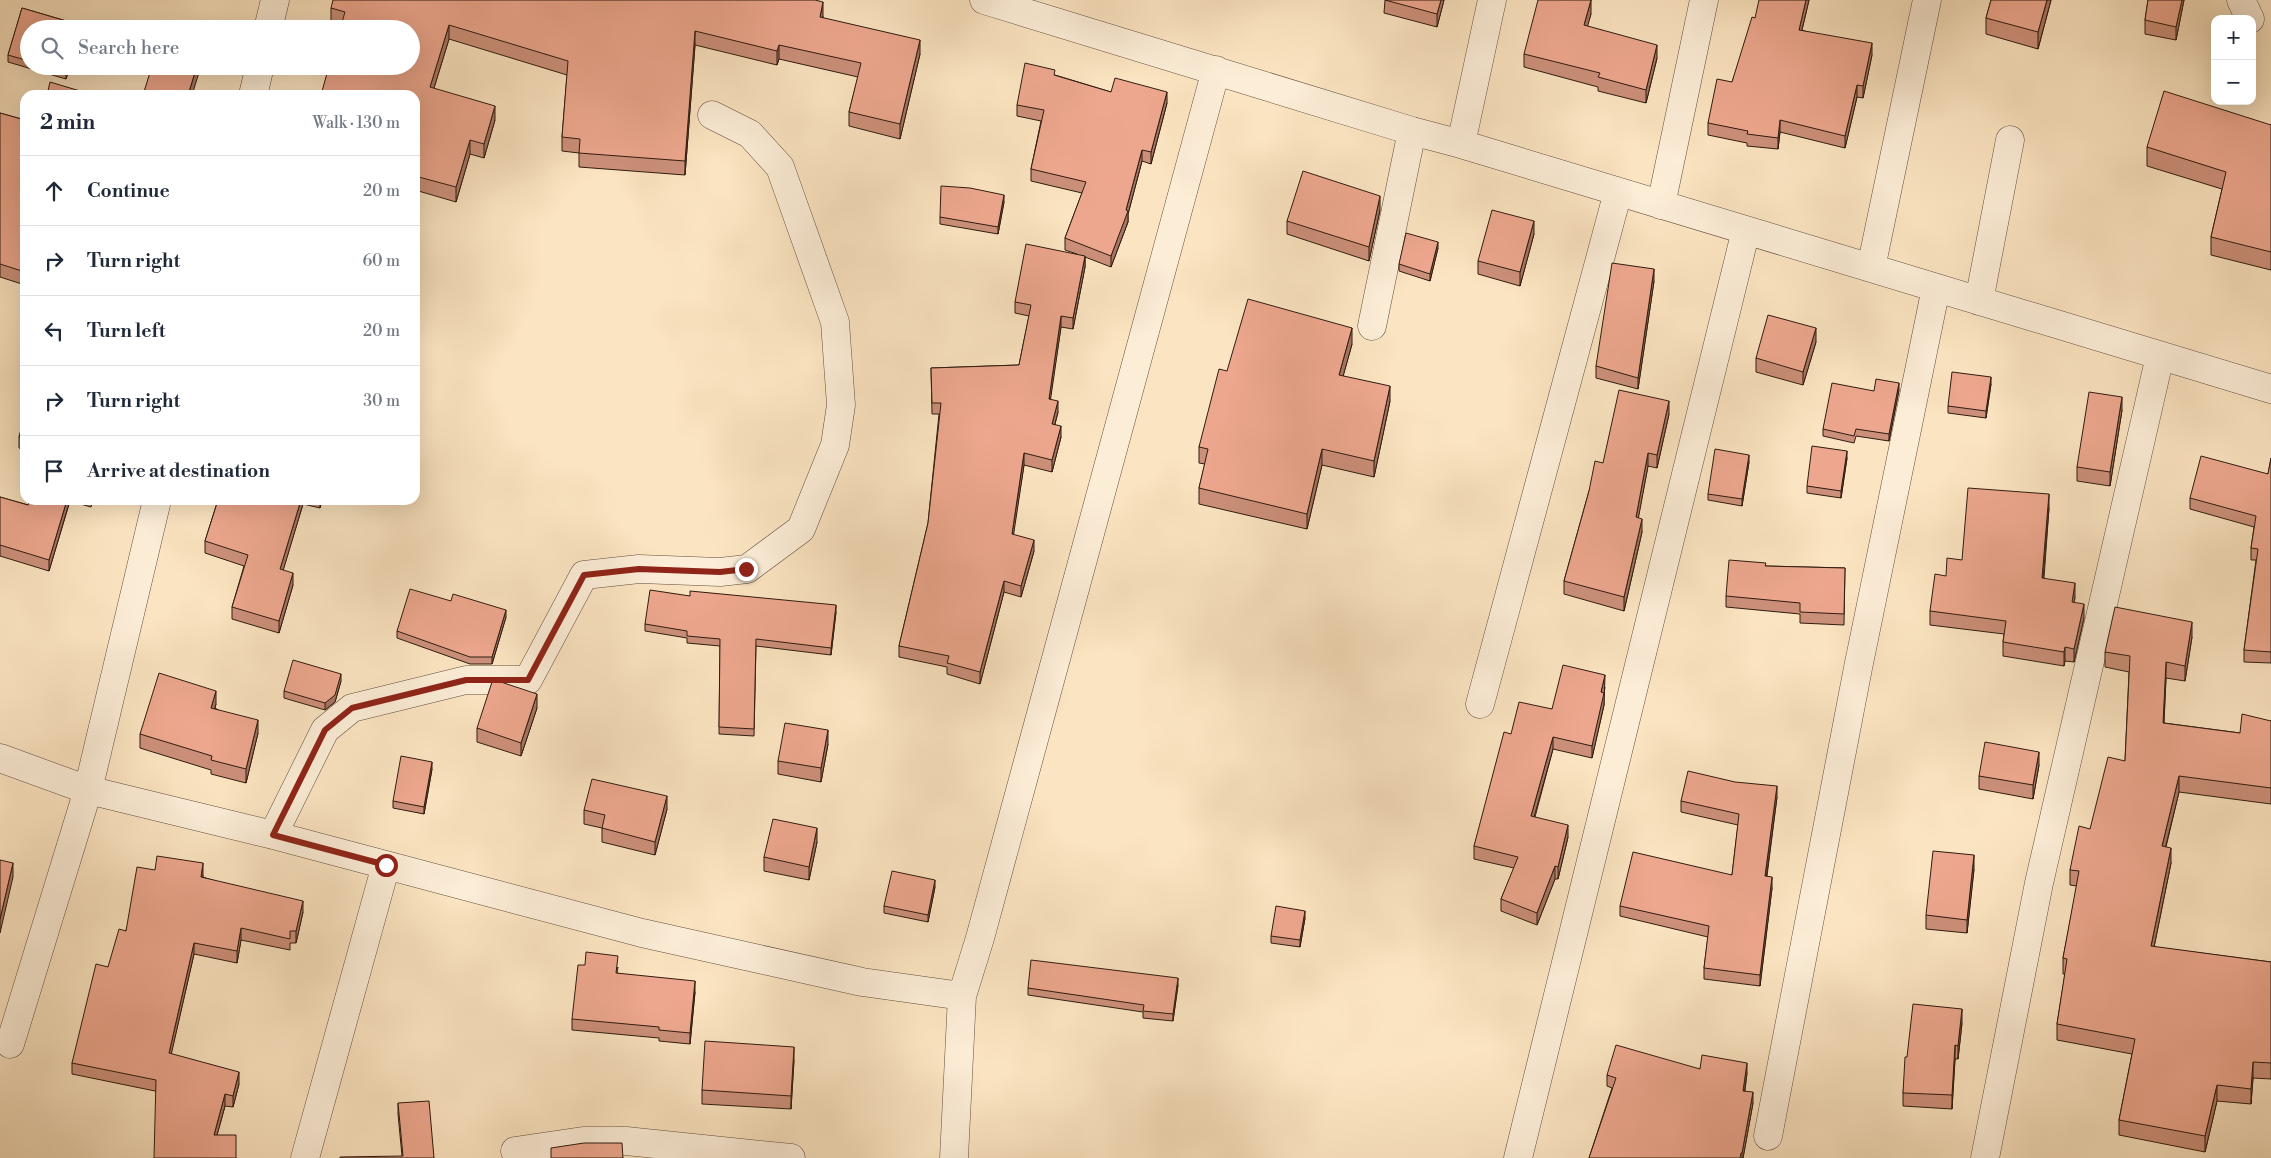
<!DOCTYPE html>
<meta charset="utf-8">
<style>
body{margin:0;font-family:"Libre Bodoni",serif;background:#f2f2f3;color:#1f2937}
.controls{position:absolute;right:15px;top:15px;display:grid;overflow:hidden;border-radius:10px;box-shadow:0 5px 20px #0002}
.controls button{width:45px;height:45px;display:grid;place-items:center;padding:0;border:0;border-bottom:1px solid #e0e1e3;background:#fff;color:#1f2937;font:25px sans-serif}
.stop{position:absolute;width:15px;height:15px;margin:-11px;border:4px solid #8f2418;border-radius:50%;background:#fff}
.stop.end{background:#8f2418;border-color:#fff;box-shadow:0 1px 5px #0008}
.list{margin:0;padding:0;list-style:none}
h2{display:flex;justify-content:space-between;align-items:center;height:65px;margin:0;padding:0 20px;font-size:21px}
h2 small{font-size:16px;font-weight:400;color:#747a83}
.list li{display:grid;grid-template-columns:32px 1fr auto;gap:15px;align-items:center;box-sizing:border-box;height:70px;padding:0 20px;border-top:1px solid #e0e1e3}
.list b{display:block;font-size:19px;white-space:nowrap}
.list em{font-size:16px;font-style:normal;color:#747a83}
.icon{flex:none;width:28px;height:28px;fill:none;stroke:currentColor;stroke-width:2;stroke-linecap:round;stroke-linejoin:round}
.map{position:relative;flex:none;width:2271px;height:1158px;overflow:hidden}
.search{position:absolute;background:#fff;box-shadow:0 5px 20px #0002;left:20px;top:20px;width:400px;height:55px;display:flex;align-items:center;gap:12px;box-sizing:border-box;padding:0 18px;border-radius:28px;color:#747a83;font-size:19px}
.panel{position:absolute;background:#fff;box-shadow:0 5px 20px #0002;left:20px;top:90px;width:400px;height:415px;border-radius:15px}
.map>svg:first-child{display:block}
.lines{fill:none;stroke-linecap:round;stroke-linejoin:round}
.minor-casing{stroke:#624d3c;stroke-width:29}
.minor{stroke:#fcedd7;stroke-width:28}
.wall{fill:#cc907a;stroke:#2f1b0f}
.shaded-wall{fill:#a67563;stroke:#2f1b0f}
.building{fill:#eda78e;stroke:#2f1b0f}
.route{stroke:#8f2418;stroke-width:6}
</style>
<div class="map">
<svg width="2271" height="1158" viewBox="0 0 2271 1158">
<rect width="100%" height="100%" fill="#fbe4c1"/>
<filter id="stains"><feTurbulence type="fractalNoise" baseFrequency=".004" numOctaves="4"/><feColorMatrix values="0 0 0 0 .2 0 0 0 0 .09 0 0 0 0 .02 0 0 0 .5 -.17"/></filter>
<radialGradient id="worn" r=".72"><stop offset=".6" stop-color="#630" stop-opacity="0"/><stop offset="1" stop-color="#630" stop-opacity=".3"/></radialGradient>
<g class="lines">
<defs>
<path id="minor" d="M984 0 1412 131 1461 144 2271 389
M2241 0 2250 19
M268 29 275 0
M253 95 260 66
M1461 144 1492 0
M1661 205 1704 0
M1871 268 1927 0
M1979 301 2010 140
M1372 326 1412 131
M1480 704 1618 192
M0 758 88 790 273 835 642 933 862 982 962 996 980 938 1216 70
M273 835 325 730 352 708 466 680H528L584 575 639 569 720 572 747 569 801 529 835 445 841 405 835 322 780 167 750 134 712 115
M10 1044 88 790 157 500
M1768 1136 1858 668 1936 288
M515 1151 583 1141H626L791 1158
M305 1158 386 865
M954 1158 962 996
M1518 1158 1746 230
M1985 1158 2039 883 2160 356"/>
</defs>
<!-- minor casing -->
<use href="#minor" class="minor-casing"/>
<!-- minor -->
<use href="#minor" class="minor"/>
</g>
<!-- wall -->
<path class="wall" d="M1385 0H1444L1437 27 1384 13Z
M1809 0 1802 30 1872 55 1863 98 1857 97 1845 148 1780 132 1778 149 1747 146V143L1708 135V123L1732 82 1755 18Z
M1991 0H2051L2038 49 1986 34V18Z
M2148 0H2184L2176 40 2145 34V20Z
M22 8 80 25V29H29V66H70L66 79 8 62V55Z
M331 8 823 16V18L920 54 900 139 849 126V112L858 77 779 59 777 65 695 45 685 175 579 167V153L562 151V137L567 75 449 39 434 88 495 120 484 158 470 154 456 202 415 190V95L341 25 331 22Z
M1591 14 1587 26 1657 58 1646 103 1598 91V87L1524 67V54Z
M1055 75 1111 92 1167 103 1151 164 1142 161 1128 214V222L1111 267 1085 257V267L1073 329 1061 327 1050 399 1058 412 1055 424 1061 437 1052 472 1024 465 1013 534 1034 551 1021 597 1004 592 980 684 947 674V667L899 657V646L928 523 939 414H932L931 368 1019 365 1029 316 1015 313V302L1077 254 1065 250V238L1082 193 1031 181V169L1041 121 1017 116V105Z
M0 113 25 120V285L0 277Z
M2271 125V270L2211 255V237L2222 189 2147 166V147Z
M1004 202 998 234 940 224V217Z
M1380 210 1369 261 1287 234V221Z
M1534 234 1520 286 1478 274V261Z
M1438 248 1430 281 1399 271V264Z
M1654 281 1638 389 1596 378V366Z
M1816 342 1803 385 1756 372V358Z
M1352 344 1343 376 1390 401 1374 477 1322 465 1307 529 1199 504V488L1205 464 1199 463V447L1227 371Z
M1991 384 1986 418 1948 413V406Z
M1899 390 1889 441 1856 436 1854 443 1823 436V429L1874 391Z
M2122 410 2110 486 2077 481V467Z
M1669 414 1657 468 1648 466 1638 518 1642 532 1624 611 1564 594V581L1589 491 1603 463Z
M25 416V450L19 448V437Z
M1847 458 1841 498 1807 493V486Z
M2271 458V663L2244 662V650L2256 560H2251V548L2254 527 2190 509V498L2268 474Z
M1749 462 1742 506 1708 500V494Z
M0 497 28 505 30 500H93L91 507 70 501 49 571 0 556Z
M218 500H322L320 508 303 504 283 570 293 585 279 633 232 619V607L244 566 205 553V541Z
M2049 508 2044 578 2075 597 2074 603 2084 618 2074 662 2065 661 2064 666 2003 656V642L2004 634 1930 625V611L1946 576 1962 560Z
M1766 566 1845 568 1844 625 1800 623V614L1726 607V596Z
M690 596 836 612 831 655 756 646 754 736 719 734 720 646 687 643V638L645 631V624Z
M506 617 492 664H470L397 638V631Z
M2192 637 2185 681 2166 678 2164 723 2240 733 2271 721V804L2179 792 2166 847 2171 863 2154 947 2271 962V1079L2253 1078 2251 1104 2217 1101 2205 1152 2119 1135V1120L2132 1054 2057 1040V1024L2065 974H2063V958L2077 886 2070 885V870L2090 829 2125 761 2129 672 2105 667V652Z
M341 681 335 702 325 710 284 698V691Z
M1605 687 1604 693V705L1592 758 1553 749 1535 817 1568 837 1558 879H1555L1537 925 1501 911V899L1514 868 1474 859V846L1511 734 1552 709Z
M216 704 215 708 258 733 246 783 211 774V770L140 748V734Z
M537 708 521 756 477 742V728Z
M828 744 821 782 778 774V761Z
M2039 765 2033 799 1979 789V776Z
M432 769 424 814 393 808V801Z
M1777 797 1767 876 1772 888 1760 986 1704 979V968L1708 937 1620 916V906L1732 875 1738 825 1681 812V801Z
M667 809 655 855 602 842V828L584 824V810Z
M817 842 809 880 764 871V857Z
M1974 869 1967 933 1926 929V915Z
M155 870 203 875V877L303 912 296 943H290V950L241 940 237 963 194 954 171 1054 239 1084 233 1107 225 1106 217 1135 236 1158 155 1091 72 1074V1063L108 967Z
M935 887 928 922 884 913V906Z
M1305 918 1300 947 1271 943V936Z
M618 967 617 973 695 992 690 1044 659 1041V1038L572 1030V1019Z
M1178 985 1173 1021 1143 1018V1012L1028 995V988Z
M1962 1023 1958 1059H1955L1952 1109 1903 1106V1093L1907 1057Z
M794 1060 791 1109 702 1104V1090Z
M1700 1069 1747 1073 1745 1091 1753 1103 1743 1158H1589L1612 1088 1607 1086V1075Z
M398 1103 434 1158 402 1156 398 1114Z"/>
<!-- shaded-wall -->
<path class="shaded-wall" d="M1441 0H1444L1437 27V14Z
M1591 0V14L1584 39V25Z
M1806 0H1809L1799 42V30Z
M2047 0H2051L2038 49V32Z
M2182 0H2184L2176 40V27Z
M823 2V16L820 31V17Z
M449 25V39L430 101V87Z
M695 31V45L685 175V161Z
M920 40V54L900 139V124Z
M1872 43V55L1863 98V86Z
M779 45V59L777 65V51Z
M1657 45V58L1646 103V90Z
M68 66H70L66 79V72Z
M197 66H201L192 95H188Z
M1857 85V97L1845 148V136Z
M1167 92V103L1151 164V152Z
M495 106V120L484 158V144Z
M1780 120V132L1778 149V138Z
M470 140V154L456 202V187Z
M1142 150V161L1128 214V222L1111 267V256L1126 210Z
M1004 195V202L998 234V227Z
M1380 196V210L1369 261V247Z
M1534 221V234L1520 286V272Z
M1438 242V248L1430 281V274Z
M1085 256V267L1073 329V318Z
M1654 269V281L1638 389V378Z
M1061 316V327L1049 410V399Z
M1352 328V344L1339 391V375Z
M1816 328V342L1803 385V372Z
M1991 377V384L1986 418V411Z
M1899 383V390L1889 441V434Z
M1390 386V401L1374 477V461Z
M2122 397V410L2110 486V472Z
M1058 401V412L1052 435V424Z
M1669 401V414L1657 468V455Z
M1061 426V437L1052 472V460Z
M1322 449V465L1307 529V514Z
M1847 451V458L1841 498V491Z
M1024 453V465L1012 545V534Z
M1648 453V466L1636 531V517Z
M1749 455V462L1742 506V499Z
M2049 494V508L2042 592V578Z
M67 500H70L49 571V560Z
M301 500H303V504L280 581V569Z
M320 500H322L320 508Z
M1642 519V532L1624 611V597Z
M1034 540V551L1021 597V586Z
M293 573V585L279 633V621Z
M1004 581V592L980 684V672Z
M2075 583V597L2072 616V602Z
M2084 604V618L2074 662V649Z
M836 605V612L831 655V648Z
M506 610V617L492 664V657Z
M2192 622V637L2185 681V666Z
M2065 647V661L2064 666V652Z
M2166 662V678L2163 739V723Z
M341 674V681L335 702 325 710V703Z
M1605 675 1604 705 1592 758V746L1601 692Z
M216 691V704L211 721V708Z
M537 694V708L521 756V743Z
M258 720V733L246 783V769Z
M828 730V744L821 782V768Z
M1553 737V749L1531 828V816Z
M2039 752V765L2033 799V785Z
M432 762V769L424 814V807Z
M2179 776V792L2162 861V846Z
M1777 786V797L1765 887V876Z
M667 796V809L655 855V842Z
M1568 825V837L1558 879V867Z
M817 828V842L809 880V867Z
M2171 848V863L2151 962V946Z
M1974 855V869L1967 933V920Z
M13 863V877L0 933V919Z
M203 863V875L201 888V877Z
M1555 866V879L1537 925V913Z
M1772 877V888L1760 986V975Z
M935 880V887L928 922V915Z
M303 901V912L296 943V931Z
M1305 911V918L1300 947V940Z
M241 928V940L237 963V951Z
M194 943V954L169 1064V1053Z
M1178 978V985L1173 1021V1014Z
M695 981V992L690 1044V1033Z
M1962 1009V1023L1958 1059V1046Z
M1955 1045V1059L1952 1109V1095Z
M794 1047V1060L791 1109V1096Z
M2253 1062V1078L2251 1104V1089Z
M1747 1063V1073L1743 1101V1091Z
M239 1072V1084L233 1107V1096Z
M2217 1085V1101L2205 1152V1136Z
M1753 1092V1103L1743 1158H1742V1153Z
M225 1094V1106L214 1146V1135Z"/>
<!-- building -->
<path class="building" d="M333 0H815L823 2 820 17 920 40 900 124 849 112 861 63 779 45 777 51 695 31 685 161 579 153 580 139 562 137 568 61 449 25 430 87 495 106 484 144 470 140 456 187 415 176V95H321L329 66H411V29H340L345 12 331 8Z
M1385 0H1441L1437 14Z
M1538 0H1591L1584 25 1657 45 1646 90 1598 77 1600 73 1524 54Z
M1759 0H1806L1799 30 1872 43 1863 86 1857 85 1845 136 1780 120 1778 138 1747 134 1748 131 1708 123 1717 79 1732 82 1752 17 1755 18Z
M1991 0H2047L2038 32 1986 18Z
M2148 0H2182L2176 27 2145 20Z
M22 8 80 25 79 29H29V61L8 55Z
M166 21 193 29H163Z
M1025 63 1055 70 1054 75 1111 92 1115 78 1167 92 1151 152 1142 150 1126 210 1128 211 1111 256 1065 238 1086 182 1031 169 1044 110 1017 105Z
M46 66H68L66 72Z
M152 66H197L188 95H143Z
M50 82 80 91 79 95H47Z
M2164 91 2271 125V252L2211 237 2226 172 2147 147Z
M0 113 25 120V272L0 264Z
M1303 171 1380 196 1369 247 1287 221Z
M941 186 970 188 1004 195 998 227 940 217Z
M1492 210 1534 221 1520 272 1478 261Z
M1406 233 1438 242 1430 274 1399 264Z
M1026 244 1085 256 1073 318 1061 316 1049 399 1058 401 1052 424 1061 426 1052 460 1024 453 1012 534 1034 540 1021 586 1004 581 980 672 947 663 949 656 899 646 928 523 941 403H932L931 368 1019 365 1031 305 1015 302Z
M1612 263 1654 269 1638 378 1596 366Z
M1248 299 1352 328 1339 375 1390 386 1374 461 1322 449 1307 514 1199 488 1208 449 1199 447 1219 369 1227 371Z
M1768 315 1816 328 1803 372 1756 358Z
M1952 372 1991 377 1986 411 1948 406Z
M1876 379 1899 383 1889 434 1856 429 1854 436 1823 429 1832 383 1874 391Z
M1619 390 1669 401 1657 455 1648 453 1636 517 1642 519 1624 597 1564 581 1589 491 1595 461 1603 463Z
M2089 392 2122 397 2110 472 2077 467Z
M25 416V439L19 437Z
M1812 446 1847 451 1841 491 1807 486Z
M1715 449 1749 455 1742 499 1708 494Z
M2201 456 2268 474 2271 458V652L2244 650 2258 549 2251 548 2256 516 2190 498Z
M1968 488 2049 494 2042 578 2075 583 2072 602 2084 604 2074 649 2065 647 2064 652 2003 642 2006 621 1930 611 1935 574 1946 576 1947 558 1962 560Z
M0 497 28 505 30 500H67L49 560 0 545Z
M218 500H301L280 569 293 573 279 621 232 607 248 555 205 541Z
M1729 560 1766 563 1765 566 1845 568 1844 614 1800 612V603L1726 596Z
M410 589 451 601 453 594 506 610 492 657H470L397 631Z
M650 590 690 596V591L836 605 831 648 756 639 754 729 719 727 720 639 687 636V631L645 624Z
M2115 607 2192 622 2185 666 2166 662 2163 723 2240 733 2242 714 2271 721V788L2179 776 2162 846 2171 848 2151 946 2271 962V1063L2253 1062 2251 1089 2217 1085 2205 1136 2119 1120 2135 1039 2057 1024 2067 959 2063 958 2079 871 2070 870 2079 826 2090 829 2108 757 2125 761 2130 656 2105 652Z
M293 660 341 674 335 695 325 703 284 691Z
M1563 665 1605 675 1601 692 1604 693 1592 746 1553 737 1531 816 1568 825 1558 867 1555 866 1537 913 1501 899 1518 857 1474 846 1504 732 1511 734 1519 702 1552 709Z
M159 673 216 691 211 708 258 720 246 769 211 760 212 756 140 734Z
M492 682H501L537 694 521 743 477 728Z
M785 723 828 730 821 768 778 761Z
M1985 742 2039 752 2033 785 1979 776Z
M401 756 432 762 424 807 393 801Z
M1688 771 1735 782 1777 786 1765 876 1772 877 1760 975 1704 968 1709 926 1620 906 1633 852 1732 875 1739 814 1681 801Z
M592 779 667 796 655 842 602 828 605 815 584 810Z
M773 819 817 828 809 867 764 857Z
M1933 851 1974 855 1967 920 1926 915Z
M157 856 203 863 201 877 303 901 296 931H290V939L241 928 237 951 194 943 169 1053 239 1072 233 1096 225 1094 214 1135H236V1158H154L156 1080 72 1063 96 964 108 967 119 929 126 931 137 867 155 870Z
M0 860 13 863 0 919Z
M892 871 935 880 928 915 884 906Z
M1276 906 1305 911 1300 940 1271 936Z
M586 952 618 956 616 973 695 981 690 1033 659 1030V1027L572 1019 578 965H585Z
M1031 960 1178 978 1173 1014 1143 1011 1144 1005 1028 988Z
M1913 1004 1962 1009 1958 1046 1955 1045 1952 1095 1903 1093 1905 1057H1907Z
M705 1041 794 1047 791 1096 702 1090Z
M1616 1045 1700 1069 1702 1055 1747 1063 1743 1091 1753 1092 1742 1153H1741L1740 1158H1589L1616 1078 1607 1075Z
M429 1101 434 1158H340V1157L403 1156 398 1103Z
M584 1143H622L623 1158H551V1148Z"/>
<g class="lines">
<!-- route -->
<path class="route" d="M386 865 273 835 325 730 352 708 466 680H528L584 575 639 569 720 572 746 569"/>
</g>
<rect width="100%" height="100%" filter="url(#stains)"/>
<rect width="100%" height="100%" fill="url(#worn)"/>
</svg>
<div class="controls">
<button>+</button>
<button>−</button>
</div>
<div class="stop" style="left:386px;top:865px"></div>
<div class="stop end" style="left:746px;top:569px"></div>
<div class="search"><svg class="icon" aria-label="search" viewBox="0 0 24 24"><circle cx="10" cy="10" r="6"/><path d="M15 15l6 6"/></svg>Search here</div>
<section class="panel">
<h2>2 min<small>Walk · 130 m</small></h2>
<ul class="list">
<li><svg class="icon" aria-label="ahead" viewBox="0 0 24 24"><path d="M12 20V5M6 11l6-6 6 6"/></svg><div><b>Continue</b></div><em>20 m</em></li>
<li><svg class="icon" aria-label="right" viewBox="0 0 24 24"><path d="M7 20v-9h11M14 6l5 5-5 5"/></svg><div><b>Turn right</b></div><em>60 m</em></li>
<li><svg class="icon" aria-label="left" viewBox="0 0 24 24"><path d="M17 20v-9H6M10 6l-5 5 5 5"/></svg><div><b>Turn left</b></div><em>20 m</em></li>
<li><svg class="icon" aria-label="right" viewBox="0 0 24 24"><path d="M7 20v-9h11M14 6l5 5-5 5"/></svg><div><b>Turn right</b></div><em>30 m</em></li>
<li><svg class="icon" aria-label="arrive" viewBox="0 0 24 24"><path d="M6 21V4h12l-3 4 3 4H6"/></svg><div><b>Arrive at destination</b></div></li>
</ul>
</section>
</div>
